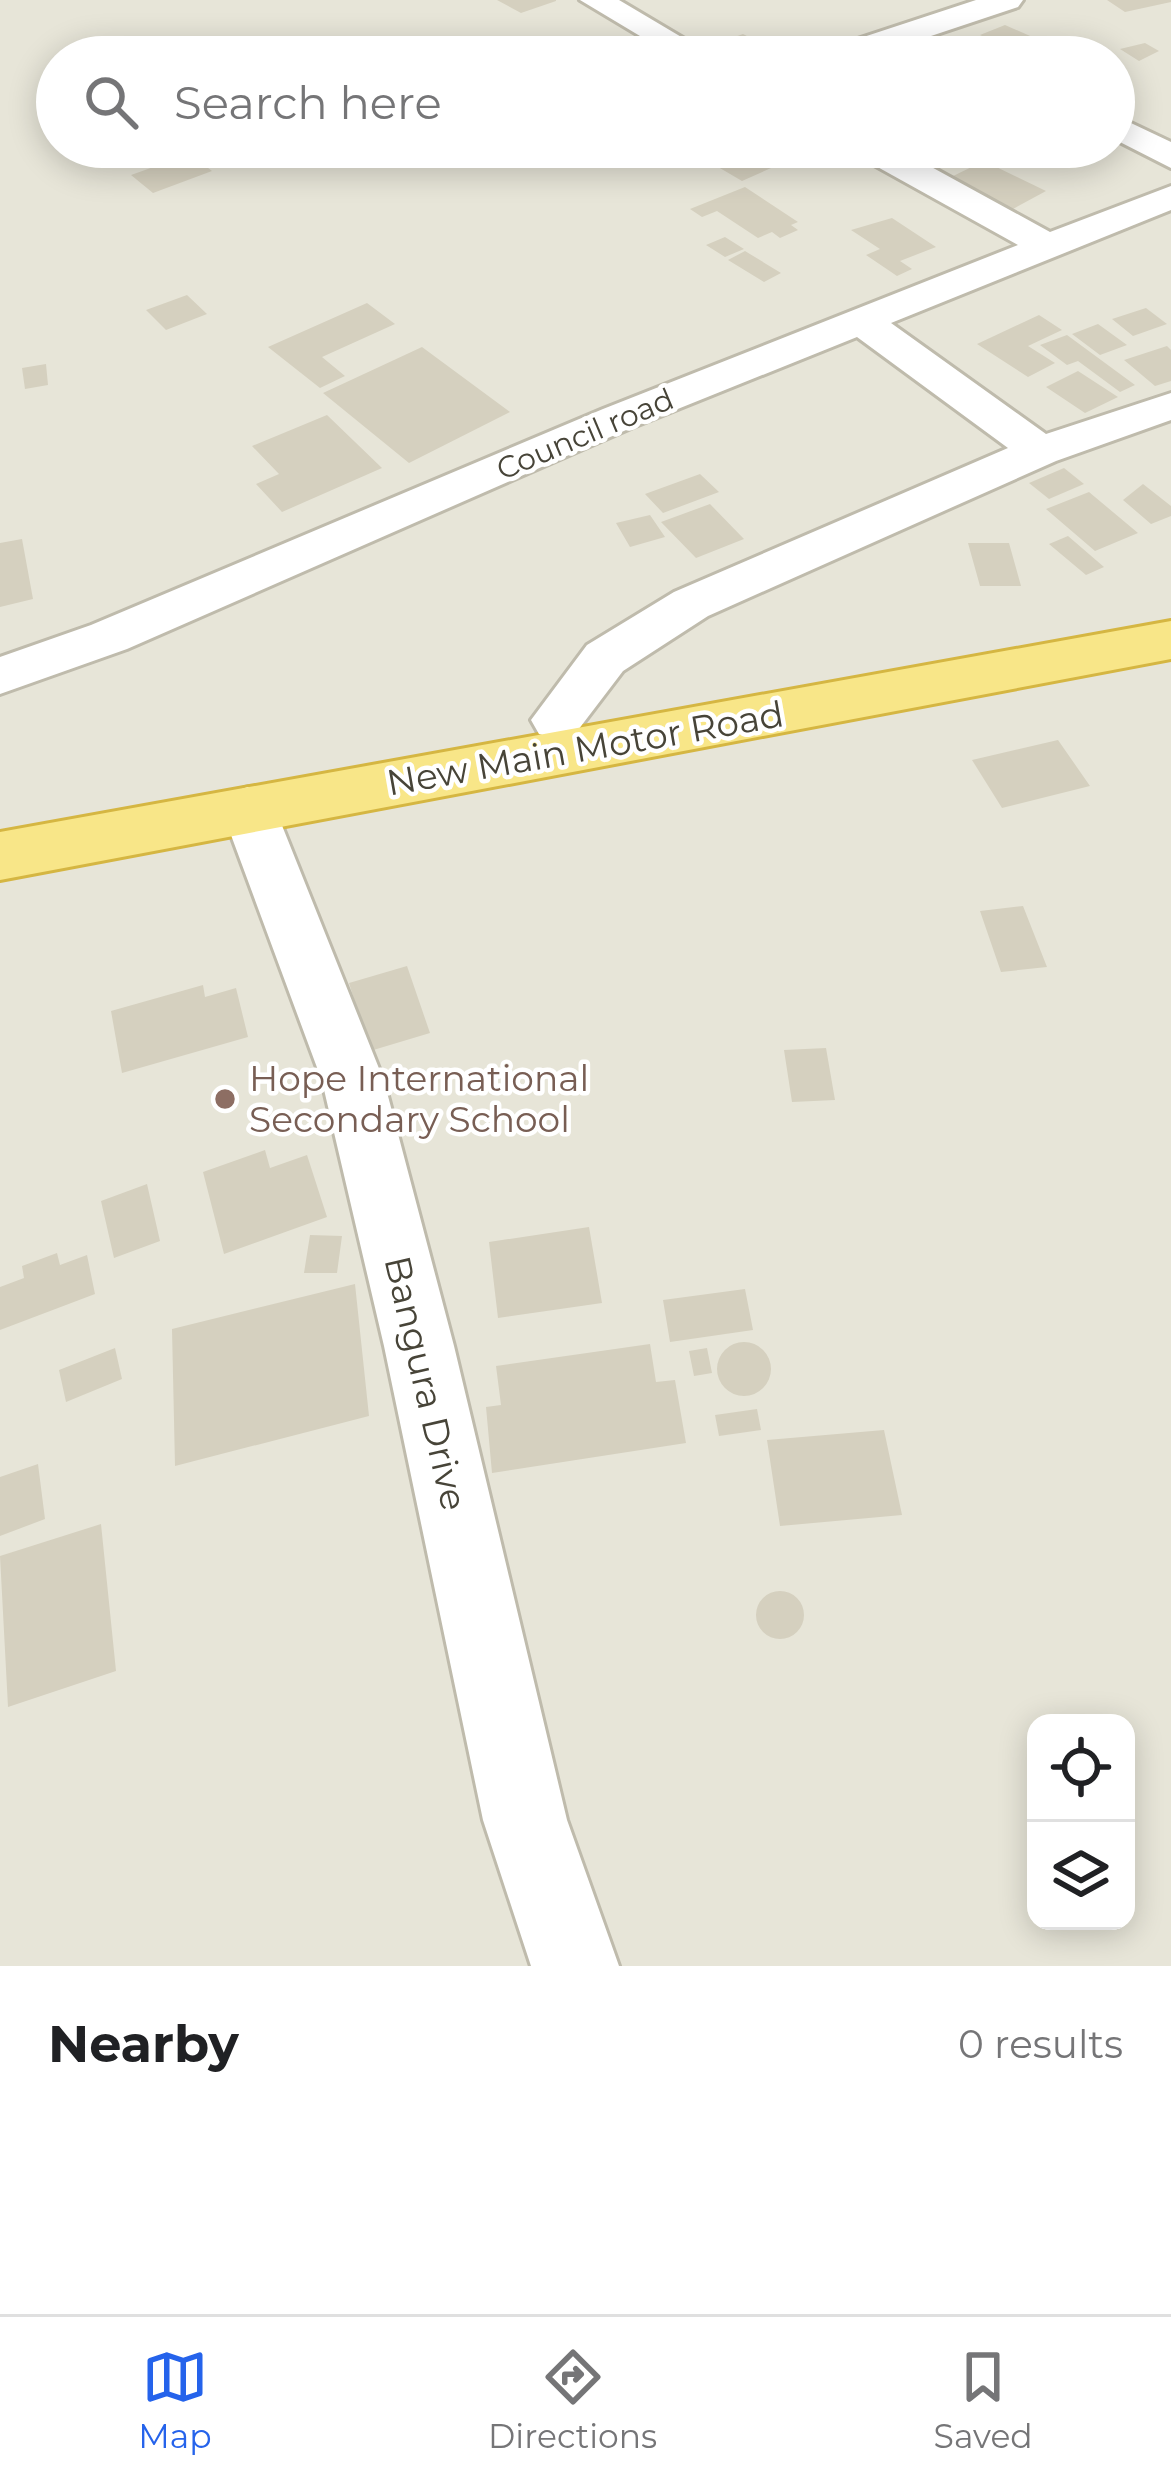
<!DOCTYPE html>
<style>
body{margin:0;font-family:Montserrat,sans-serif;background:#f6f6f6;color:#202124}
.controls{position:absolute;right:36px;bottom:36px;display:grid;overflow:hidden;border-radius:24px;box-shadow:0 6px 30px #0003}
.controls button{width:108px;height:108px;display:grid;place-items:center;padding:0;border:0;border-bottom:3px solid #e0e0e0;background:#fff;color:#202124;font:60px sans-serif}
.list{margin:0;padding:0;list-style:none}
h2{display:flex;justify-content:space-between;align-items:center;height:156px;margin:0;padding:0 48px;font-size:51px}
h2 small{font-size:39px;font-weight:400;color:#757577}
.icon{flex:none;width:66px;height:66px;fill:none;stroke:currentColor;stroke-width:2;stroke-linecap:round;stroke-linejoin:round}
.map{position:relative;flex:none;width:1171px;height:1966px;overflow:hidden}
.search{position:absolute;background:#fff;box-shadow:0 6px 30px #0003;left:36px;right:36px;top:36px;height:132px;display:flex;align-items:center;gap:30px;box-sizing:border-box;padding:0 42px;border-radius:66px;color:#757577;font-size:45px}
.sheet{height:348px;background:#fff}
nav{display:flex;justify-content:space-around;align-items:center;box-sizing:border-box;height:168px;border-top:3px solid #e0e0e0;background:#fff;font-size:33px;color:#757577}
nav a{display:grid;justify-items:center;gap:6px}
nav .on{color:#2563eb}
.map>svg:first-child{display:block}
.residential{fill:#e7e5d8;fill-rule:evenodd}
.building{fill:#d5d0bf}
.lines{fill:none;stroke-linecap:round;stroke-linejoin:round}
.minor-casing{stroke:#bfbbac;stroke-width:6}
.trunk-casing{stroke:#d5b642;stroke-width:6}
.minor{fill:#fff;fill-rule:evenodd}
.trunk{fill:#f8e688;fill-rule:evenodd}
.education-dot{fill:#8d6e63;stroke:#fff;stroke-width:4.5}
.labels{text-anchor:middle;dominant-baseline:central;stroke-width:9;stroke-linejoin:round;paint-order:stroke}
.far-street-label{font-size:30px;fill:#474438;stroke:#fff}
.street-label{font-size:36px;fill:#474438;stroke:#fff}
.education-label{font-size:36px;fill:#785e54;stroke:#fff;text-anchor:start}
</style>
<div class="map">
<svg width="1171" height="1966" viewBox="0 0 1171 1966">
<rect width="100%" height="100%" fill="#f4f2ea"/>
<!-- residential -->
<path class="residential" d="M0 0H1171V1966H0ZM57 57H1114V147H57ZM1036 1723H1126V1921H1036Z"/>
<!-- building -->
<path class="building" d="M497 0H556V1L521 13Z
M1107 0H1171V2L1125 12Z
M1005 25 1037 39 1011 50 980 35Z
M743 34 776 51 761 57H726L707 47Z
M364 39 386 55 343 57 332 49Z
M1145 43 1159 51 1139 61 1120 49Z
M751 148 780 164 742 181 713 164Z
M190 154 212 171 153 193 131 175Z
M984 161 1046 191 1011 210 949 178Z
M745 187 798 222 791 225 798 230 780 238 772 232 758 238 717 211 702 217 690 209Z
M892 218 936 247 900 261 912 269 897 276 866 255 880 249 851 230Z
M725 237 744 249 725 257 706 245Z
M745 251 781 273 764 282 728 260Z
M187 295 207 314 166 330 146 310Z
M367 303 395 324 322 357 345 376 320 388 268 347Z
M1146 308 1167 324 1133 336 1112 319Z
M1039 315 1062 330 1028 346 1055 363 1028 377 977 344Z
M1098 324 1127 345 1100 355 1072 334Z
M1067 335 1135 385 1120 392 1078 361 1067 365 1040 345Z
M1167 346 1171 350V381L1155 386 1124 360Z
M422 347 510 412 409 463 323 393Z
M46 364 48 385 25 389 22 368Z
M1078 371 1118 397 1085 413 1046 387Z
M327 415 382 468 282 512 256 484 279 474 252 446Z
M1064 468 1084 484 1049 499 1029 483Z
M700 474 719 492 663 513 645 494Z
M1143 484 1171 506V516L1151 524 1123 500Z
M1089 492 1138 533 1095 551 1046 509Z
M710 504 744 539 696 558 661 522Z
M650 515 665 537 630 547 616 523Z
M1068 536 1104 567 1086 575 1049 544Z
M22 539 33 599 0 607V543Z
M968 543H1009L1021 586H980Z
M1058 740 1090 786 1002 808 972 760Z
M1023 906 1047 967 1001 972 980 911Z
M407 966 430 1033 370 1051 349 983Z
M203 985 205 997 236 988 248 1037 122 1073 111 1011Z
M826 1048 835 1100 792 1102 784 1050Z
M265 1150 270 1168 307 1155 327 1217 224 1254 203 1172Z
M147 1184 160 1241 114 1258 101 1201Z
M589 1227 602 1303 498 1318 489 1242Z
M310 1235 342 1236 337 1273H304Z
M57 1253 60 1265 87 1255 95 1294 0 1330V1287L24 1278 22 1266Z
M355 1284 369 1416 175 1466 172 1329Z
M745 1289 753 1330 670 1342 663 1300Z
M717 1369a27 27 0 1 1 54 0a27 27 0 1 1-54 0Z
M650 1344 656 1382 675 1380 686 1443 492 1473 486 1407 501 1405 496 1366Z
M115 1348 122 1379 66 1402 59 1370Z
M707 1348 712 1373 694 1376 689 1351Z
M757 1409 761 1430 719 1436 715 1415Z
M884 1430 902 1515 780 1526 767 1440Z
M38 1464 45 1519 0 1536V1477Z
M101 1524 116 1671 8 1707 0 1556Z
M756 1615a24 24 0 1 1 48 0a24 24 0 1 1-48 0Z"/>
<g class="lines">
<defs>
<path id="minor" d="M580 0H619L715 57H675Z
M976 0H1023L1018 7 868 57H820L824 50Z
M1114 115 1171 142V168L1114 139Z
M851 147H895L1050 232 1171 186V210L891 323 1046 434 1171 393V420L1056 461 708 616 623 671 575 734 557 739 539 734 531 720 587 645 674 592 1008 448 857 337 633 427 127 649 0 694V657L91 625 603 409 1018 245 856 155Z
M248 787 267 793 275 808 384 1081 454 1346 567 1820 619 1966H531L483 1820 384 1346 322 1081 221 808 229 793Z"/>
<path id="trunk" d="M1171 621V659L0 880V832Z"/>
</defs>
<!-- minor casing -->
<use href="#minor" class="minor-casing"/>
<!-- trunk casing -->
<use href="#trunk" class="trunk-casing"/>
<!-- minor -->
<use href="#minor" class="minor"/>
<!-- trunk -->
<use href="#trunk" class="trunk"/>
</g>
<!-- markers -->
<circle class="education-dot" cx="225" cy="1099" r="12"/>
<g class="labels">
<!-- far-street labels -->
<g class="far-street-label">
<text transform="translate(585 434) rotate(-23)">Council road</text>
</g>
<!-- street labels -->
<g class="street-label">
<text transform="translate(585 748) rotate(-10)">New Main Motor Road</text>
<text transform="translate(426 1383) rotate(77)">Bangura Drive</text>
</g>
<!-- education labels -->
<g class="education-label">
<text x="249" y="1078">Hope International<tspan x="249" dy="41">Secondary School</tspan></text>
</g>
</g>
</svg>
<div class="controls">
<button><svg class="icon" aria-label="locate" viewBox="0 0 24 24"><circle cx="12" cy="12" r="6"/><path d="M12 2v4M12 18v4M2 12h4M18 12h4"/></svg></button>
<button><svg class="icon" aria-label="layers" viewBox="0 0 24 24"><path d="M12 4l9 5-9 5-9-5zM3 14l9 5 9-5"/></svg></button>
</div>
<div class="search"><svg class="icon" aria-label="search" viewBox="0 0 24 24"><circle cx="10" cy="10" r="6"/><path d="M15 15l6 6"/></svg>Search here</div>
</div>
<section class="sheet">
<h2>Nearby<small>0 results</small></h2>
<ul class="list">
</ul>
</section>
<nav>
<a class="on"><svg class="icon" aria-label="map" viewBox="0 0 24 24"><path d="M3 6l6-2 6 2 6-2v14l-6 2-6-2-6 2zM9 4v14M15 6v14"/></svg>Map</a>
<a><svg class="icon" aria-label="directions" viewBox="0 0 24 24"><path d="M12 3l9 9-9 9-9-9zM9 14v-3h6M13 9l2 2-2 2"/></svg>Directions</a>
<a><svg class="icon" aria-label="saved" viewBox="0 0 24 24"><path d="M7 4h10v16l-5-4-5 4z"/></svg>Saved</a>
</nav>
